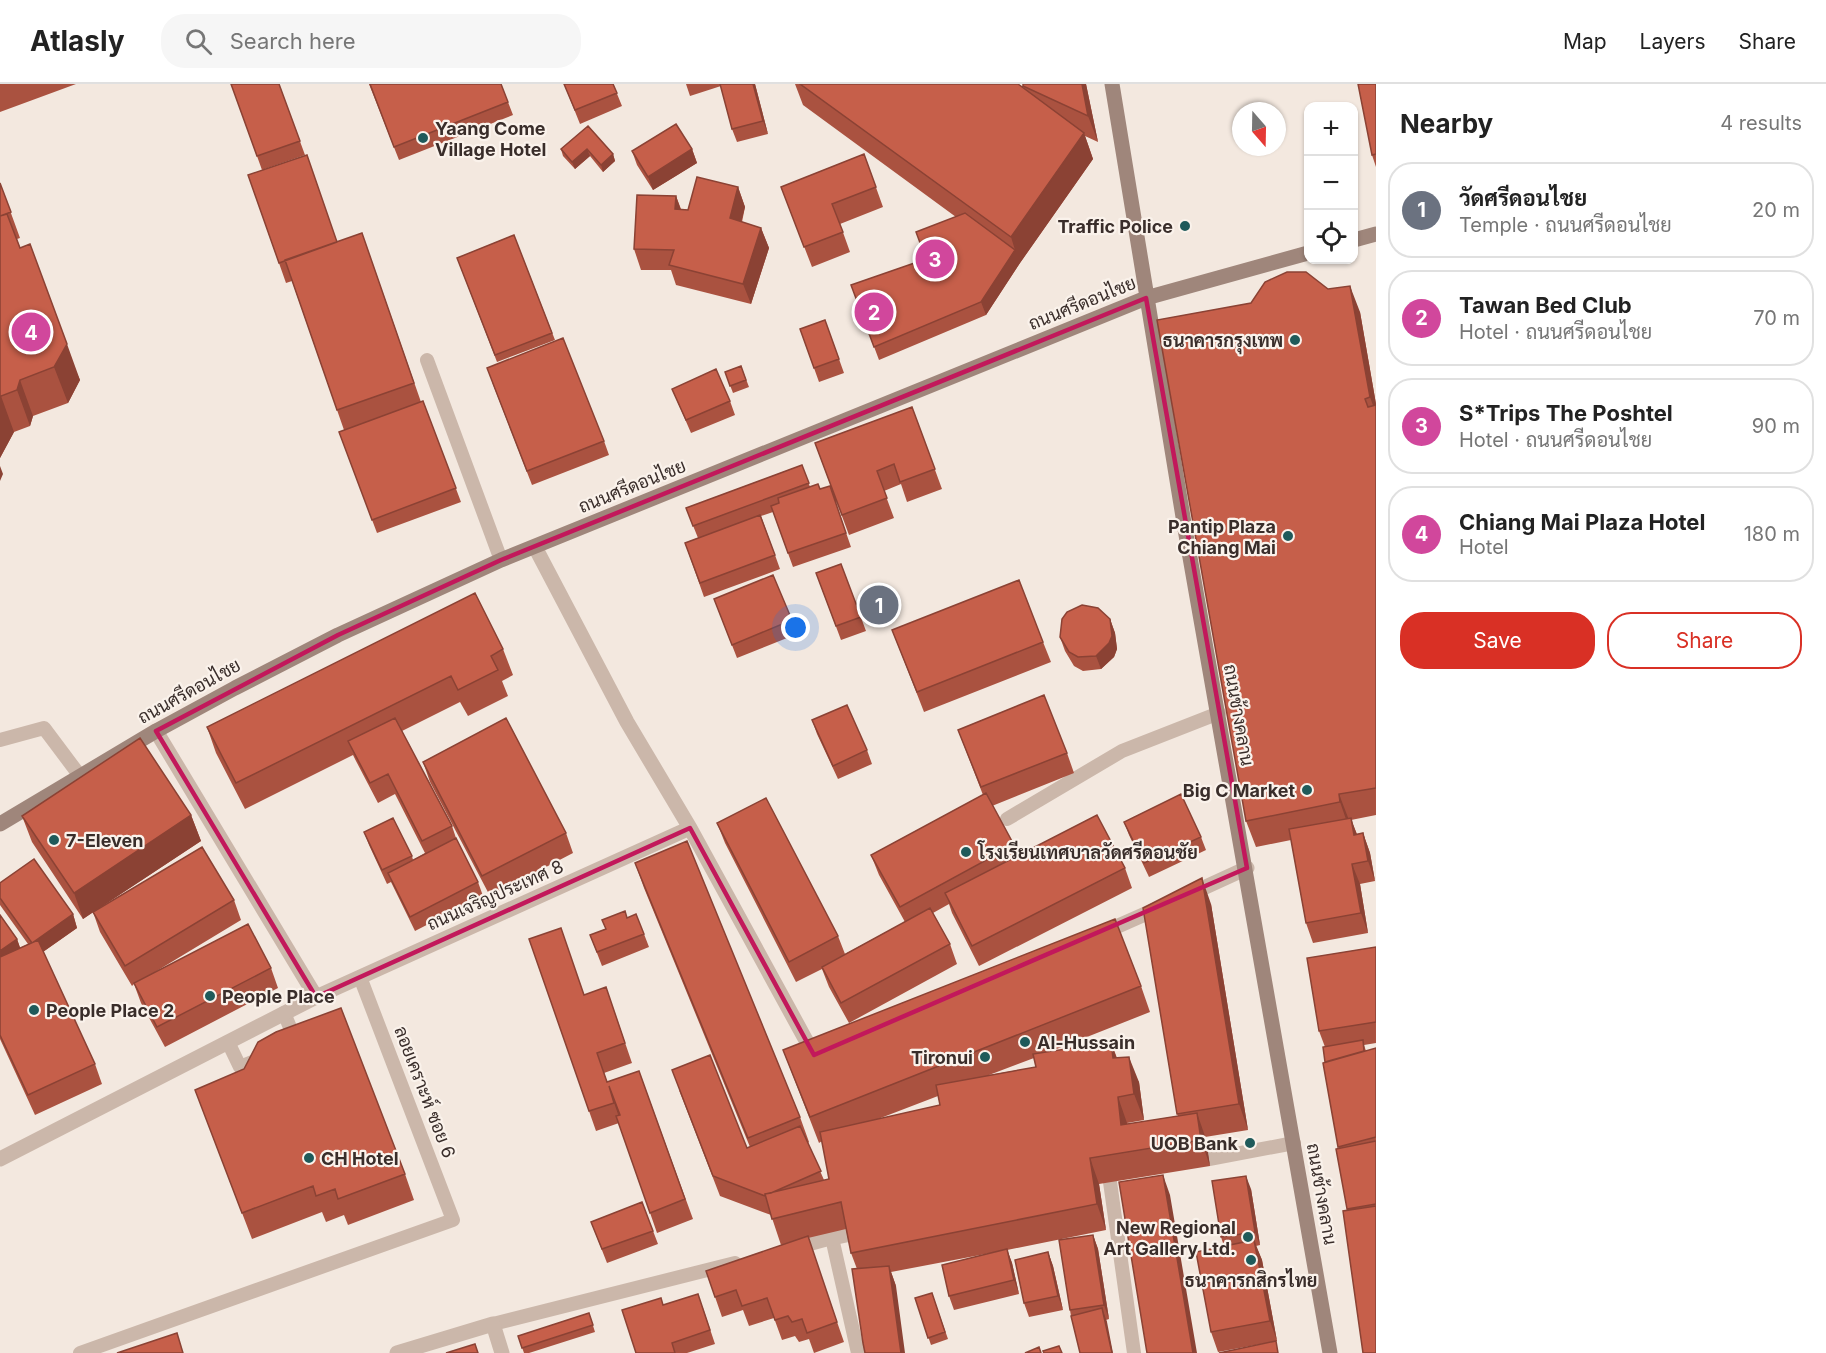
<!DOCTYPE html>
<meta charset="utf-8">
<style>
body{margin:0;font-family:Inter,Sarabun,sans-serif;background:#f6f6f6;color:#222}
.controls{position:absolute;right:18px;top:18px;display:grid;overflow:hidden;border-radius:12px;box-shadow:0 2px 4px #0004}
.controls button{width:54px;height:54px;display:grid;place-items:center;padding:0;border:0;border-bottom:2px solid #e0e0e0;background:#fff;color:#222;font:30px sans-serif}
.compass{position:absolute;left:1232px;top:18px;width:54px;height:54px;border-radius:50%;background:#fff;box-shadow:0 2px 4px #0004;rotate:160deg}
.you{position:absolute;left:796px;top:544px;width:21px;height:21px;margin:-15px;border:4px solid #fff;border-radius:50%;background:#1a73e8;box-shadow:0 0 0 9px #1a73e833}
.badge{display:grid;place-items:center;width:39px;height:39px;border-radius:50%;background:#d93025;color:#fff;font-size:20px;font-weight:700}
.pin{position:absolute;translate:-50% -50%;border:3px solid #fff;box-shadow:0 2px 6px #0006}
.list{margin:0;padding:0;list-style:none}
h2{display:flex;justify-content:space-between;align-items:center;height:78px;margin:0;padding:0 24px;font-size:26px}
h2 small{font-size:20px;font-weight:400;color:#767676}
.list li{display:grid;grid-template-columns:39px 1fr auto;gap:18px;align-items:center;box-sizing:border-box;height:96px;margin:0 12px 12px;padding:0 12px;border:2px solid #e0e0e0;border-radius:24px}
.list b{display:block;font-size:22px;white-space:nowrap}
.list p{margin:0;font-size:20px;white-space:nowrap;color:#767676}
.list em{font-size:20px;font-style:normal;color:#767676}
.actions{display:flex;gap:12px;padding:18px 24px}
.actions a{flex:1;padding:14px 0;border:2px solid #d93025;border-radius:24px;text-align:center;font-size:21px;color:#d93025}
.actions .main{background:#d93025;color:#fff}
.icon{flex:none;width:33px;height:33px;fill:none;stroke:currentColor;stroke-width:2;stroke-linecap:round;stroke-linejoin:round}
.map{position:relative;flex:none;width:1376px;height:1269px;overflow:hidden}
header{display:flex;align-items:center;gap:36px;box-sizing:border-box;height:84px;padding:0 30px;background:#fff;border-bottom:2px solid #e0e0e0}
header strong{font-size:28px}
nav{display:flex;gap:33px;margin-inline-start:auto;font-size:21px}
.search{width:420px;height:54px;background:#f6f6f6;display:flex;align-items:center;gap:15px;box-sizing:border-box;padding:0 21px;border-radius:24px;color:#767676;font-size:22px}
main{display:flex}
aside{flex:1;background:#fff}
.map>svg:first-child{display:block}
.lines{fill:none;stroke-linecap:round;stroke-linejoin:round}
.lane{stroke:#cbb7aa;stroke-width:14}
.street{stroke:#cbb7aa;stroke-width:15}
.secondary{stroke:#9f867b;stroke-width:15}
.wall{fill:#aa5240;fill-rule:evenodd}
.shaded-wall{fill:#8b4234}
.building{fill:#c65f4a;stroke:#8b4234;stroke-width:1.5}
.marked{fill:none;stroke:#c2185b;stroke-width:4.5;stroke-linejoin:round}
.poi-dot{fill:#1f5a5a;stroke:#faf2eb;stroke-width:2}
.labels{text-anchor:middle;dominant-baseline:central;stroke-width:4.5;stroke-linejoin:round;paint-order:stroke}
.poi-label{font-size:18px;font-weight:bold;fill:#392d2a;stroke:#faf2eb;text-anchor:start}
.street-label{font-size:18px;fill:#392d2a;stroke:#faf2eb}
</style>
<header>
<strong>Atlasly</strong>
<div class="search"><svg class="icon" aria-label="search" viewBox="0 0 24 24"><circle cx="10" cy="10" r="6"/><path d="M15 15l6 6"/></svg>Search here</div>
<nav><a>Map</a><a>Layers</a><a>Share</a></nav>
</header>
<main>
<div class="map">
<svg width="1376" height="1269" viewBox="0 0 1376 1269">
<rect width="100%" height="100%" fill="#f3e8df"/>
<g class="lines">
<!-- lane -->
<path class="lane" d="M427 276 501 476
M0 656 44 644 80 692
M1007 735 1122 667 1219 629
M284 929 297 960
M228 958 240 983 262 974
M1209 1075 1294 1059
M1110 1098 1134 1269
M795 1164 832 1154 858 1269
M493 1240 735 1179
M80 1269 453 1136 360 893"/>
<!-- street -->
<path class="street" d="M535 463 627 638 690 744 814 971 819 969
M156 647 316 913
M1188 811 1247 784
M1100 850 1161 823
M0 1075 316 913 690 744
M832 1154 851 1150
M397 1269 493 1240 502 1269"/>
<!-- secondary -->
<path class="secondary" d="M1112 0 1185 445 1330 1269
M1354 156 1376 150
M0 740 156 647 235 604 338 551 501 476 1146 214 1308 169"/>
</g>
<!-- wall -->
<path class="wall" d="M0 0H76L0 28Z
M231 0H279L305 71 262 86Z
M369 0H501L513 31 399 76Z
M564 0H613L622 22 580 40Z
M686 0H755L768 50 737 58 732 45 721 2 690 12Z
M795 0H1018L1024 4 1023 0H1086L1098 58 1085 52 1093 75 1020 179 986 231 879 276 851 201 926 175 956 133 803 21Z
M1376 0V83L1372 71Z
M588 42 613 70 615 77 603 88 590 72 575 85 563 72 561 65Z
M692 65 697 79 653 106 637 81 632 67Z
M864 70 883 123 840 140 850 168 812 183 781 103Z
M248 91 338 158 362 149 421 318 423 317 461 418 377 449 339 348 344 346 292 197 286 199Z
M0 99 20 154 17 155 20 164 80 296 68 319 33 332 30 342 14 348 0 374Z
M738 103 745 123 742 138 761 144 769 164 751 220 676 201 671 186H641L634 165 676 112 681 125 688 126Z
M514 151 555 256 497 278 457 174Z
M1328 205 1360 228 1376 320V731L1351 736 1357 750 1363 749 1370 769 1375 797 1360 800 1368 849 1313 859 1306 839 1291 756 1256 763 1246 737Z
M825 236 844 289 819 298 800 245Z
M741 282 749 303 733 309 725 288Z
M492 298 604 357 609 371 532 401Z
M672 305 730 317 735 331 691 349Z
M912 323 942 405 907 418 901 400 884 407 894 434 849 451 815 359Z
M802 381 810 403 820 405 830 402 851 463 793 483 773 428 761 432 780 485 704 513 685 459 698 454 686 424Z
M841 480 866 547 841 556 816 489Z
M714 515 792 536 797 550 737 574Z
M1110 535 1115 549 1117 565 1114 573 1101 585 1083 587 1074 582 1065 567 1060 553Z
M892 546 1043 558 1051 578 924 628Z
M503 565 513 591 502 597 508 612 468 632 460 618 402 647 452 742 456 754 478 798 483 812 415 847 391 798 387 800 369 761 364 748 412 772 413 776 425 769 395 710 378 719 356 677 353 671 245 725 216 669 207 643Z
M812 636 867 666 872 680 838 695 817 650Z
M958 646 1067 669 1074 689 992 722 1014 761 1017 772 1125 784 1132 804 979 882 952 829 949 820 933 829 950 860 957 880 849 939 829 903 822 885 796 898 725 759 717 739 838 852 845 870 905 838 879 791 871 771 983 711Z
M423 678 566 749 573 769 490 812 430 698Z
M191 731 201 757 95 827 234 816 241 836 155 888 271 884 278 904 165 963 141 919 134 900 132 902 100 848 93 828 83 835 32 758 22 732Z
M1124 738 1201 753 1206 766 1149 793 1129 751Z
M635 779 800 1033 809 1058 808 1059 824 1096 829 1095 822 1057 819 1059 783 966 1141 902 1150 928 1049 968 1111 958 1117 974 1139 998 1144 1036 1127 1039 1128 1040 1178 1032 1177 1030 1211 820 1248 1046 1205 1053 1210 1082 1099 1100 1106 1146 1007 1166 1012 1179 1019 1210 954 1226 949 1212 996 1168 891 1188 896 1202 857 1185 851 1169 846 1145 808 1154 844 1258 814 1269 809 1255 799 1258 795 1252 782 1256 774 1234 749 1242 743 1226 722 1233 706 1187 788 1159 781 1161 771 1131 720 1112 679 1006 747 1064 750 1063 644 804ZM1034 974 1036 983 989 991ZM938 1012 940 1021 878 1035Z
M0 799 73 830 77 844 43 868 95 980 102 1000 35 1031 0 955V831L17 855 20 864 28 860 0 821Z
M602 836 644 850 649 863 602 882 590 851 606 845Z
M1376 863V959L1364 961 1366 967 1376 964V1269L1336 1065 1339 1064 1323 979 1325 978V963L1319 947Z
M606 903 632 979 604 989 607 998 639 987 693 1135 657 1149 619 1039 596 1047 589 1027 584 911Z
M205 1032 405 1090 414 1116 348 1141 344 1131 326 1138 322 1128 252 1155Z
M1251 1105 1260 1161 1256 1162 1262 1176 1277 1257 1218 1268 1211 1248 1224 1162 1221 1153Z
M642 1118 658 1160 607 1179 591 1138Z
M1093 1151 1098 1165 1109 1235 1106 1236 1107 1238 1071 1232 1070 1226Z
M1048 1168 1053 1182 1063 1226 1029 1233 1024 1219Z
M932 1209 948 1255 931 1261 915 1214Z
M664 1221 703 1224 715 1260 687 1269H636Z
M589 1229 595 1248 529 1269H524L518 1252Z"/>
<!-- shaded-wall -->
<path class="shaded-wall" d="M753 0H755L768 50 763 37Z
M1082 0H1086L1098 58 1088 32Z
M1084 49 1093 75 1020 179 986 231 981 218 1015 166 1011 153Z
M587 65 590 72 575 85 572 78Z
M692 65 697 79 653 106 648 93Z
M613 70 615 77 603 88 601 81Z
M738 103 745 123 737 154 730 134Z
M676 112 683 132 675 125Z
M761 144 769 164 751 220 743 200Z
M1350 202 1360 228 1376 320V330L1370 313Z
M67 260 80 296 68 319 54 283Z
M20 296 33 332 30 342 17 306Z
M1 312 14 348 0 374V314Z
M0 382 3 390 0 397Z
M1110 535 1115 549 1117 565 1114 573 1101 585 1096 572Z
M1339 710 1349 736V744L1340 718Z
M191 731 201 757 83 835 74 809Z
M1351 734 1358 754 1354 751Z
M1363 749 1370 769 1375 797 1368 777Z
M1352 780 1360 800 1368 849 1361 829Z
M1202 794 1211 820 1248 1046 1239 1020Z
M73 830 77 844 37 872 32 859Z
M17 855 22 869 0 884V867Z
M1111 958 1120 984 1113 974Z
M597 969 612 1013 609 1002 617 1022 621 1039Z
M1129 973 1139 998 1144 1036 1134 1010Z
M1118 1013 1127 1039 1131 1067 1121 1041Z
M1197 1029 1206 1055 1210 1082 1201 1056Z
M1090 1074 1099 1100 1106 1146 1097 1120Z
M1163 1091 1170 1111 1197 1269H1193Z
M1246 1092 1251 1105 1260 1161 1255 1148Z
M1093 1151 1098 1165 1109 1235 1104 1221Z
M1254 1156 1262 1176 1277 1257 1270 1237Z
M1007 1165 1012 1179 1019 1210 1014 1196Z
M1048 1168 1053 1182 1063 1226 1058 1212Z
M889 1182 896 1202 905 1269H901L899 1259Z
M1102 1224 1107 1238 1113 1269H1112Z"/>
<!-- building -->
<path class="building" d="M231 0H279L300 57 257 72Z
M370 0H501L508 18 394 63Z
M564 0H613L617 9 575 26Z
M720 0H753L763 37 732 45Z
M800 0H1018L1084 49 1011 153Z
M1023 0H1082L1088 32 1023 2Z
M1358 0H1376V70L1372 71Z
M676 40 692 65 648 93 632 67Z
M588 42 613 70 601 81 587 65 572 78 561 65Z
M864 70 876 103 832 120 843 148 804 163 781 103Z
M307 71 337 158 279 179 248 91Z
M697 93 738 103 730 134 761 144 743 200 669 181 674 166 634 165 637 111 676 112 675 125 688 126Z
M0 99 11 128 0 132Z
M965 129 1015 166 981 218 874 263 851 201 926 175 916 148Z
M7 130 20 164 30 160 67 260 54 283 20 296 17 306 1 312 0 314V132Z
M362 149 414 299 337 326 285 176Z
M514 151 552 249 495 271 457 174Z
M1287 188H1306L1328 205 1350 202 1370 313 1365 315 1368 323 1376 321V704L1339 710 1340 718 1246 737 1157 236 1251 219 1265 198Z
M825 236 839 275 814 284 800 245Z
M563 254 604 357 527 387 487 284Z
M741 282 746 296 730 302 725 288Z
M716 285 730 317 686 336 672 305Z
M423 317 456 404 372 436 339 348Z
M912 323 935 385 900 398 894 380 877 387 887 414 842 431 815 359Z
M802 381 809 399 693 442 686 424Z
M818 400 820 405 830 402 846 449 788 469 771 422 779 419 778 414Z
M760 431 775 471 700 499 685 459Z
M841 480 861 533 836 542 816 489Z
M773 491 792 536 732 561 714 515Z
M1019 496 1043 558 917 608 892 546Z
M475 509 503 565 491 572 498 586 458 606 451 592 236 699 207 643Z
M1082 521 1098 524 1110 535 1112 552 1109 559 1096 572 1078 573 1069 568 1060 553 1062 535 1067 528Z
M1044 611 1067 669 981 703 958 646Z
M847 621 867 666 833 682 812 636Z
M395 634 452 742 422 757 388 690 370 699 348 657Z
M506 634 566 749 482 792 423 678Z
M140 654 191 731 74 809 22 732Z
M986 709 1014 761 900 823 871 771Z
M1181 710 1201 753 1144 779 1124 738Z
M766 714 838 852 789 878 717 739Z
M1097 731 1125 784 972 862 945 809Z
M393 734 412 772 382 786 364 748Z
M1351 734 1354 751 1363 749 1368 777 1352 780 1361 829 1306 839 1289 745Z
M456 754 478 798 410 833 388 789Z
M687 757 800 1033 748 1054 635 779Z
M202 763 234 816 125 882 93 828Z
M34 775 73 830 32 859 0 814V799Z
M1202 794 1239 1020 1177 1030 1143 824Z
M930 824 950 860 841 919 822 883Z
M625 827 627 834 636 830 644 850 597 868 590 851 606 845 602 836Z
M0 831 17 855 0 867Z
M1115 835 1141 902 810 1033 783 966Z
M248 840 271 884 157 943 134 899Z
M561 844 584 911 606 903 625 959 597 969 607 998 639 987 685 1115 650 1129 616 1032 620 1031 609 1002 614 1019 589 1027 529 855Z
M38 856 95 980 28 1011 0 951V873Z
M1376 863V938L1319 947 1307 874Z
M341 924 405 1090 338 1115 335 1105 316 1112 313 1102 242 1129 195 1006 244 985 258 958 276 948Z
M1363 956 1364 967 1325 978 1323 963Z
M1111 958 1113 974 1129 973 1134 1010 1118 1013 1121 1041 1197 1029 1201 1056 1090 1074 1097 1120 851 1169 841 1118 772 1135 765 1110 829 1095 820 1048 940 1021 936 1001 1036 983 1033 970Z
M1376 964V1053L1338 1063 1323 979Z
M710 971 747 1064 800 1042 821 1087 771 1109 765 1110V1112L713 1092 672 986Z
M1376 1057V1120L1347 1125 1336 1065Z
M1163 1091 1193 1269H1147L1119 1098Z
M1246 1092 1255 1148 1221 1153 1212 1097Z
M642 1118 653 1147 602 1165 591 1138Z
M1376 1122V1269H1363L1343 1127Z
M1093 1151 1104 1221 1070 1226 1059 1156Z
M808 1152 837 1238 807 1249 802 1235 792 1238 788 1232 775 1236 767 1214 742 1222 736 1206 715 1213 706 1187Z
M1254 1156 1270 1237 1211 1248 1196 1168Z
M1007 1165 1014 1196 949 1212 942 1181Z
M1048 1168 1058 1212 1024 1219 1015 1176Z
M889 1182 901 1269H865L863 1259 852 1185Z
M932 1209 945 1248 928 1254 915 1214Z
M698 1210 710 1246 672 1259 675 1269H636L622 1226 661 1214 663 1221Z
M1102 1224 1112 1269H1080L1071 1232Z
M589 1229 593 1241 522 1264 518 1252Z
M177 1249 183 1269H117Z
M1276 1257 1278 1269H1219Z
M475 1260 478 1269H446Z
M1059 1262 1062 1269H1044L1043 1267Z
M1039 1263 1041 1269H1025Z"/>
<!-- marked area -->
<path class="marked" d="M1146 214 1247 784 814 971 690 744 316 913 156 647 338 551 501 476Z"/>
<!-- markers -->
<g class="poi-dot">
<circle cx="423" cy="54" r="6"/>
<circle cx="1185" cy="142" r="6"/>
<circle cx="1295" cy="256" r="6"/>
<circle cx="1288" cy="452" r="6"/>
<circle cx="1307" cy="706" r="6"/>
<circle cx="54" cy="756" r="6"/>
<circle cx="966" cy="768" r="6"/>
<circle cx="210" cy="912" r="6"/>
<circle cx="34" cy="926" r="6"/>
<circle cx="1025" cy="958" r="6"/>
<circle cx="985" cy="973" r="6"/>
<circle cx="1250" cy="1059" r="6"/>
<circle cx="309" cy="1074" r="6"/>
<circle cx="1248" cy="1153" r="6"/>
<circle cx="1251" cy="1176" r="6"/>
</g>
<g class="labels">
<!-- poi labels -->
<g class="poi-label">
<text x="435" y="44">Yaang Come<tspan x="435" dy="21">Village Hotel</tspan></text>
<text x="1173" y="142" text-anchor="end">Traffic Police</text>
<text x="1283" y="256" text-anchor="end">ธนาคารกรุงเทพ</text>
<text x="1276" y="442" text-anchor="end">Pantip Plaza<tspan x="1276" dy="21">Chiang Mai</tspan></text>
<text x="1295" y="706" text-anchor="end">Big C Market</text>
<text x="66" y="756">7-Eleven</text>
<text x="978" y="768">โรงเรียนเทศบาลวัดศรีดอนชัย</text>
<text x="222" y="912">People Place</text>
<text x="46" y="926">People Place 2</text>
<text x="1037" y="958">Al-Hussain</text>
<text x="973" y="973" text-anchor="end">Tironui</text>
<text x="1238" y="1059" text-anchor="end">UOB Bank</text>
<text x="321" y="1074">CH Hotel</text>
<text x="1236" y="1143" text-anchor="end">New Regional<tspan x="1236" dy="21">Art Gallery Ltd.</tspan></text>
<text x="1251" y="1196" text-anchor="middle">ธนาคารกสิกรไทย</text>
</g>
<!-- street labels -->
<g class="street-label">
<text transform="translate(1082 219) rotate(-22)">ถนนศรีดอนไชย</text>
<text transform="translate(632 402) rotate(-22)">ถนนศรีดอนไชย</text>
<text transform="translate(189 607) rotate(-29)">ถนนศรีดอนไชย</text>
<text transform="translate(1239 631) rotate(80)">ถนนช้างคลาน</text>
<text transform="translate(495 811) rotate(-24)">ถนนเจริญประเทศ 8</text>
<text transform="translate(425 1008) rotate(69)">ลอยเคราะห์ ซอย 6</text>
<text transform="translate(1322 1110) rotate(80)">ถนนช้างคลาน</text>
</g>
</g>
</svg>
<div class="controls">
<button>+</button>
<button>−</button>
<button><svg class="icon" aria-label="locate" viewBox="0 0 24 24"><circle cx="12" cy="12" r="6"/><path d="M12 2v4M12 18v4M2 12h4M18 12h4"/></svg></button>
</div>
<svg class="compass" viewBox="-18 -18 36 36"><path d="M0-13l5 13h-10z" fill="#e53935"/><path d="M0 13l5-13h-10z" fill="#767676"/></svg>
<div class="you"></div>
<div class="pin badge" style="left:879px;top:521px;background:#6b7280">1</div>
<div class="pin badge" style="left:874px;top:228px;background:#d1479c">2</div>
<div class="pin badge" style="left:935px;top:175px;background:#d1479c">3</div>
<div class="pin badge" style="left:31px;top:248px;background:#d1479c">4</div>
</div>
<aside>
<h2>Nearby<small>4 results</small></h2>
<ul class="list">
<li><span class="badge" style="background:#6b7280">1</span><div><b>วัดศรีดอนไชย</b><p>Temple · ถนนศรีดอนไชย</p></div><em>20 m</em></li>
<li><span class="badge" style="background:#d1479c">2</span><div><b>Tawan Bed Club</b><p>Hotel · ถนนศรีดอนไชย</p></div><em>70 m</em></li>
<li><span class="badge" style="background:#d1479c">3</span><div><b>S*Trips The Poshtel</b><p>Hotel · ถนนศรีดอนไชย</p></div><em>90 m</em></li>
<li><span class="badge" style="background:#d1479c">4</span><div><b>Chiang Mai Plaza Hotel</b><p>Hotel</p></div><em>180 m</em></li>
</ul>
<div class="actions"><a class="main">Save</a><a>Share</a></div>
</aside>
</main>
